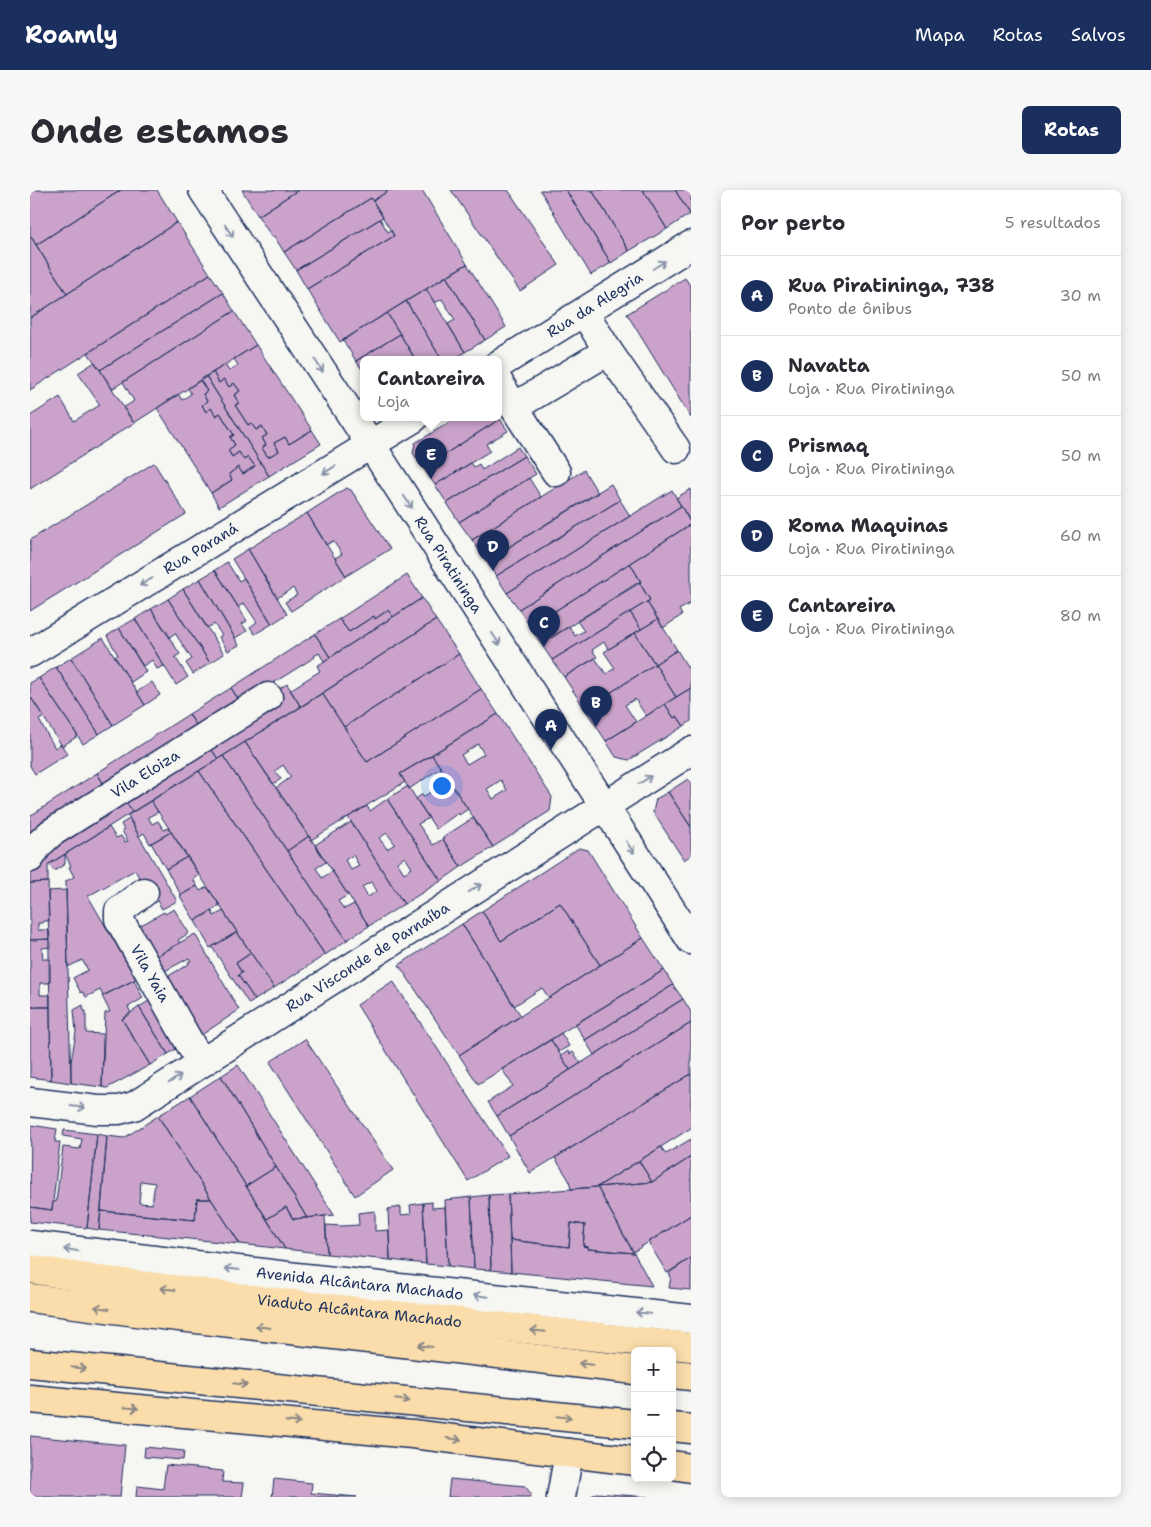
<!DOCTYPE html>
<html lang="pt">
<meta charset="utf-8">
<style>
body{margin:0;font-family:"Shantell Sans",sans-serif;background:#f7f7f7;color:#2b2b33}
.controls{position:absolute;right:15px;bottom:15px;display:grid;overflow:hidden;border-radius:8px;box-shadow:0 2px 12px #0003}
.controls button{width:45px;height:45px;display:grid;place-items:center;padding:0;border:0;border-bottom:1px solid #e1e1e2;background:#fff;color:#2b2b33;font:25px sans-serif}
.you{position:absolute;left:411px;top:595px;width:18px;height:18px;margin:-12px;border:4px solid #fff;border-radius:50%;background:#1a73e8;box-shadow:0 0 0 8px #1a73e833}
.badge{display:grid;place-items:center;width:32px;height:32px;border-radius:50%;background:#1b2f5e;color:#fff;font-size:16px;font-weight:700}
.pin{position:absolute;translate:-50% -41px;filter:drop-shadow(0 1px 2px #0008)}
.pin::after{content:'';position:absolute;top:26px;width:18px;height:15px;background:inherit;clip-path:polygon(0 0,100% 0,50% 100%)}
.popup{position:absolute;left:330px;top:166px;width:142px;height:65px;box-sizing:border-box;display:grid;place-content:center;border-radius:8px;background:#fff;filter:drop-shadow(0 1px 4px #0005);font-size:16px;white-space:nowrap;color:#7c7c81}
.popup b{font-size:19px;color:#2b2b33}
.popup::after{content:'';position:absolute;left:50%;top:100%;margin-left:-10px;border:10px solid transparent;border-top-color:#fff}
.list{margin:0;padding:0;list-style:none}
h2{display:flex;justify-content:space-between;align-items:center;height:65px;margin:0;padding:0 20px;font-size:21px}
h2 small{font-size:16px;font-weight:400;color:#7c7c81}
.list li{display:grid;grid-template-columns:32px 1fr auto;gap:15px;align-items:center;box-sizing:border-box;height:80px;padding:0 20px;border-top:1px solid #e1e1e2}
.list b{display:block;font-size:19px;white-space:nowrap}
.list p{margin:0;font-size:16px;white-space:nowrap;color:#7c7c81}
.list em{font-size:16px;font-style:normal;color:#7c7c81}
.icon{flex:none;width:28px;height:28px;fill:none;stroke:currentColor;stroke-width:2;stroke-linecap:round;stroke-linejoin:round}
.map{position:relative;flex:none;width:661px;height:1307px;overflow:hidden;border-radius:8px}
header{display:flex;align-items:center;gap:30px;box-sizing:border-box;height:70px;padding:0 25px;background:#1b2f5e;color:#fff}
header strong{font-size:24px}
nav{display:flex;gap:28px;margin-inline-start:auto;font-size:18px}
.intro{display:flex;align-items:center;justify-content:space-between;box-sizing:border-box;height:120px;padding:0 30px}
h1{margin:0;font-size:35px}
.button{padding:12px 22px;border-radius:8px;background:#1b2f5e;color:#fff;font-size:18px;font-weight:700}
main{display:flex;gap:30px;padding:0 30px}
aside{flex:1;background:#fff;border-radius:8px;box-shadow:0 2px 12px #0003}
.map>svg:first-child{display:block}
.building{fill:#cba3ca;stroke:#1b2f5e;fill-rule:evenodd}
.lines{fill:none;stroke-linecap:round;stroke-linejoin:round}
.minor-casing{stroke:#1b2f5e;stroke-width:31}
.major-casing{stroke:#1b2f5e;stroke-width:31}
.highway-casing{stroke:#1b2f5e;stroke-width:31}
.minor{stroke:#f6f6f2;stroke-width:28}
.major{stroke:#faddab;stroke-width:28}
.highway{stroke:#faddab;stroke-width:28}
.oneway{stroke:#8892a8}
.oneway2{stroke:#8a8684}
.labels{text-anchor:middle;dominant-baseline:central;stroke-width:4;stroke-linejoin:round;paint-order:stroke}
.street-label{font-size:15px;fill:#1b2f5e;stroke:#f6f6f2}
</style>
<header>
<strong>Roamly</strong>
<nav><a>Mapa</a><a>Rotas</a><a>Salvos</a></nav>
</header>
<div class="intro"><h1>Onde estamos</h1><a class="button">Rotas</a></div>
<main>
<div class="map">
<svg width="661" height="1307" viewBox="0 0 661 1307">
<rect width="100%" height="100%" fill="#f6f6f2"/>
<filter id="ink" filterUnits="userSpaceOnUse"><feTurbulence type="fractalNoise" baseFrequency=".02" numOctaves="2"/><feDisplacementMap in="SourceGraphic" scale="10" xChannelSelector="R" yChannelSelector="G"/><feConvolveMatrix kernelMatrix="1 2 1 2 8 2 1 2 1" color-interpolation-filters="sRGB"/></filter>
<g filter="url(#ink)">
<!-- building -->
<path class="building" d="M0 0H91L6 55 0 45Z
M91 0H127L147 32 37 104 6 55Z
M212 0H268L228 26Z
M268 0H359L343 11 341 8 254 62 244 46 242 47 228 26Z
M359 0H392L437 74 310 152 277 99 364 46 343 11Z
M421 0H478L529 75 490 101Z
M510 0H536L581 73 561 85Z
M536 0H562L599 61 581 73Z
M562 0H613L637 39 599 61Z
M613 0H645L660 24 637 39Z
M645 0H661V24H660Z
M341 8 353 27 266 80 254 62Z
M350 29 358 42 361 40 364 46 277 99 266 80Z
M147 32 180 84 0 200V128Z
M0 45 37 104 0 128Z
M437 74 476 137 455 150 416 86Z
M180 84 193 103 70 180 58 163Z
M416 86 455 150 435 162 418 134 425 130 412 109 405 113 396 99Z
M655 88 661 97V228L597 124Z
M396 99 435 162 422 170H412L376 111Z
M193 103 204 121 82 199 70 180Z
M376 111 412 170H386L357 123Z
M204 121 226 155 104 233 93 218 104 211 93 192Z
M357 123 370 144 326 171 313 150Z
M370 144 383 166 376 170H334V182L326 171Z
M226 155 282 240 259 254 255 247 244 253 249 261 238 267 232 258 236 255 232 248 237 245 232 236 226 240 221 233 218 235 205 215 209 213 204 205 210 201 204 193 199 197 194 189 189 193 183 182 195 175 199 181 208 175 204 169Z
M65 172 104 233 0 299V226L30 207 44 231 70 215 48 183Z
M183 182 189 193 194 189 199 197 204 193 210 201 204 205 209 213 205 215 218 235 221 233 226 240 232 236 237 245 232 248 236 255 232 258 238 267 249 261 244 253 255 247 259 254 282 240 291 254 239 286 176 186Z
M176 186 239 286 189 317 181 303 202 290 199 284 208 277 213 284 225 276 218 267 214 270 209 262 202 267 198 260 205 255 200 247 204 245 190 223 186 226 181 218 176 222 172 215 177 211 173 204 177 201 170 190Z
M170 190 177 201 173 204 177 211 172 215 176 222 181 218 186 226 190 223 204 245 200 247 205 255 198 260 202 267 209 262 214 270 218 267 225 276 213 284 208 277 199 284 202 290 181 303 127 218 148 204 152 210 161 204 158 198Z
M468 226 470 229 393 278 383 263 385 253 427 228H468Z
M470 229 478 241 456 254 460 261 405 295 393 278Z
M488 257 494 266 417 313 405 295 441 273 444 277 449 274 452 280Z
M494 266 506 284 429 332 417 313Z
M124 273 156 324 0 421V350Z
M554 280 568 303 456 371 442 350Z
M499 288 511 307 442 350 429 332Z
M581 294 590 310 466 386 456 371Z
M316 298 321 300 360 359 316 386 305 368 312 364 303 351 296 355 277 323Z
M661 299V332L646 308Z
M642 300 651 316 489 419 477 403Z
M590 310 600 326 477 403 466 386Z
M651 316 661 334 500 437 489 419Z
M277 323 316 386 261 421 255 412 267 405 263 398 247 408 218 359Z
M661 334V413L649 420 652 425 633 438 617 412 620 410 609 392H611L600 373Z
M218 359 257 424 242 434 202 369Z
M197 372 209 391 214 388 242 434 225 444 220 437 227 432 214 413 208 417 185 380Z
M600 373 611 392 511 454 500 437Z
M185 380 217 431 212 434 217 441 205 448 170 389Z
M377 385 392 408 363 427 358 420 345 429 344 426 319 442 309 429Z
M170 389 209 455 198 461 189 447 192 445 184 434 177 438 153 399Z
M609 392 620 410 522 470 511 454 539 436 545 446 554 441 547 431Z
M153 399 194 464 180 473 138 409Z
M392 408 406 430 271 517 260 500 290 481 287 476Z
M138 409 180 473 163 484 156 473 162 469 145 443 140 447 121 419Z
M617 412 628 429 611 439 600 422Z
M121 419 150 464 145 467 158 487 146 495 105 429Z
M358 420 363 427 300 467 285 444 309 429 319 442 344 426 345 429Z
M600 422 611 439 579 459 574 452 562 460 567 467 534 487 522 470Z
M105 429 134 476 127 479 122 470 113 476 89 438Z
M628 429 647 460 625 474 605 443Z
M406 430 429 464 314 537 292 503Z
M89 438 116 482 101 492 85 467 88 465 77 446Z
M605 443 625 474 555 519 534 487 565 468 576 484 585 478 574 462Z
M285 444 300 467 294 471 289 463 284 466 285 467 211 513 201 498Z
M73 448 115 515 83 535 41 468Z
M647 460 661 483V498L646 507 625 474Z
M429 464 451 499 337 572 314 537Z
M41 468 83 535 69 544 26 477Z
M625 474 646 507 616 526 605 509 595 515 606 532 576 551 555 519Z
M26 477 69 544 53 554 9 488Z
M9 488 48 546 32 556 0 506V493Z
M122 492 130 505 115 515 107 502Z
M257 494 271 517 188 569 178 554 240 505Z
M201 498 211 513 169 540 159 524Z
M661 498V531L654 536 647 526 644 528 635 514Z
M451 499 468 524 370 584 375 592 281 650 246 598 261 587 253 575 245 581 251 589 243 594 215 552 292 503 337 572Z
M0 506 14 527 9 530 25 558 31 554 37 564 5 584 0 576Z
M635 514 644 528 647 526 654 536 599 570 586 567 576 551Z
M159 524 169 540 76 598 67 583Z
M468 524 522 607 520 621 463 657 402 565ZM448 554 454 564 437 574 431 565ZM471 590 477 600 463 609 457 599Z
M215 552 279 646 257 661 193 566Z
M178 554 188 569 102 622 93 607Z
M402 565 411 578 379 599 370 584Z
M193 566 317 750 295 765 169 581Z
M169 581 295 765 244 798 121 611Z
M67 583 76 598 0 648V626Z
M658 589 661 594V637L638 602Z
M418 590 438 619 429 625 428 623 406 639 386 609 392 604 393 607Z
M378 596 399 628 388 634 403 655 413 649 431 677 411 691 357 609Z
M638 602 661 637V665L654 670 623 622 626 609Z
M93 607 102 622 18 675V692L0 693V683L16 657Z
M357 609 411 691 374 714 318 627 337 616 340 621ZM357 643 365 654 357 659 349 648ZM375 667 382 678 374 683 367 672Z
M121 611 128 622 118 627 122 634 128 631 134 640 138 638 141 642 120 654 114 643 109 646 98 625Z
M443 628 463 657 431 677 412 648Z
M99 629 147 711 132 719 126 709 122 711 105 680 58 706 106 789 73 806 70 800 56 807 53 802 51 803 43 788 58 780 52 770 38 777 36 691 44 687 39 677 41 676 35 664 79 637 86 648 91 646 95 652 98 651 92 641 94 640 91 634Z
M321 632 374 714 339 736 285 655ZM323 665 329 676 321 680 315 670ZM341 692 347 701 338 707 332 697Z
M141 642 157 667 136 679 121 653Z
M279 646 296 672 286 678 292 688 302 681 318 705 308 711 314 719 324 714 339 736 317 750 257 661Z
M549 658 558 660 613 748 570 775 530 713 471 751 452 721Z
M35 664V674L24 681 19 674Z
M157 667 169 685 163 689 167 696 151 705 136 679Z
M18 692 19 731H13V733H8V740H19L20 749 0 750V693Z
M167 696 170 701 177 697 190 715 165 731 150 706Z
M36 700 37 742 41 893 21 890 18 701Z
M530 713 570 775 519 808 512 798 484 816 432 734 452 721 471 751Z
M144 719 159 743 148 750 150 753 123 768 106 738 134 722 135 724Z
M182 721 184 726 193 721 207 742 180 758 165 731Z
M432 734 491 826 429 865 369 775Z
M207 742 221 763 206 773 212 783 208 785 225 810 219 814 182 757Z
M165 744 209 820 164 850 135 788 159 774 158 772 161 771 159 768 131 783 123 768Z
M613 748 634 780 448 894 429 865Z
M20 749V757L12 758 13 769H20V793H10V805H20V817H0V750Z
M221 763 244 798 225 810 208 785 212 783 206 773Z
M634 780 643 795 555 850 545 834Z
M104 790 113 808 98 817 101 823 92 829 120 875 77 898 72 897 75 823 80 822 72 806Z
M363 791 478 966 438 991 327 815Z
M643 795 653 809 564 865 555 850Z
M124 808 151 856 138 864 109 817Z
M653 809 661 822V833L479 946 467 926Z
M53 815 54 821H56V843L73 844 72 897 41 893V872L46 842 44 820Z
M0 817H20L21 890 0 887Z
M109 817 138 864 120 875 92 829Z
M661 833V884L500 983 479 946Z
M531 843 539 856 529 862 521 850Z
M275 849 363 980 325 1006 240 872Z
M521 850 540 880 467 926 458 912 483 896 472 879Z
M538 861 540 864 543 862 551 873 540 880 531 866Z
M208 875 304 1025 277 1028 191 886Z
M661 884V938L567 997 541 999 539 990 525 968Z
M191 886 246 977 216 996 160 906Z
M160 906 216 996 255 1059 210 1054 128 926Z
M128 926 181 1009H167L165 1030 71 1021 77 946 94 948ZM111 991 125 993 122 1014 109 1013Z
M1 935 27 939 25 952H30L22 1020 0 1017Z
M34 940 67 944 57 1038 0 1032V1017L22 1020 23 1011 26 1012 33 957 50 959 52 949 33 946Z
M67 944 77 946 69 1040 57 1038Z
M661 949V967L622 992 609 971 631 957 636 964Z
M661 967V1025L603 1062 567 997 622 992Z
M609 971 622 992 567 997Z
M246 977 277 1028 263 1029 256 1017 237 1029 216 996Z
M567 997 604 1063 558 1059V1057L553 1056 555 1035 541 1033 539 1057 480 1050 478 1004Z
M478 1004 480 1050 481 1082 461 1080 459 1005Z
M459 1005 461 1080 444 1079 441 1007Z
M441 1007 444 1079 418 1076 415 1010Z
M167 1009H181L210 1054 69 1040 71 1021 165 1030Z
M402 1012V1018L415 1017 418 1076 396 1074 393 1013Z
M393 1013 396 1074 360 1070 358 1019 371 1017V1025L381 1024 380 1015Z
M256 1017 263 1029 295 1026 297 1064 255 1059 237 1029Z
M345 1021V1041L359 1040 360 1070 297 1064 296 1035 312 1036 329 1035 328 1023Z
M661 1025V1068L637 1083 618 1052Z
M541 1033 555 1035 553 1056 558 1057V1059L604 1063 622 1096 481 1082 480 1050 539 1057Z
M661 1068V1100L639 1098 641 1087 639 1083Z
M0 1246 95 1255 90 1307H0Z
M115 1257 154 1261 153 1270 114 1267Z
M136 1275 193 1281 192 1292 214 1293 212 1307H106L107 1296 133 1299Z
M244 1289 282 1293 281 1303 327 1307H242Z
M420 1289 495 1296 501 1304 500 1307H418Z
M566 1303 618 1307H560Z"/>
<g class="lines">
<defs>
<g id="minor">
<path id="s1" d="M173 0 341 255 661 750"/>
<path d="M554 122 578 161"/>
<path id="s2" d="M468 175 661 55"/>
<path d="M468 191 484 217"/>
<path d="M526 282 484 217 578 161 646 259"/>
<path id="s3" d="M0 463 384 228"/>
<path id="s4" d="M0 668 9 654 21 643 238 507"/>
<path id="s5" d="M114 702 89 721V729L171 873"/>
<path id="s6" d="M0 912 68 920H89L104 916 661 561"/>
<path id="s7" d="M0 1055 266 1087 661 1129"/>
<path d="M531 1307 539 1263"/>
</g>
<g id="major">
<path id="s8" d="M0 1079 69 1090 263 1114 661 1157"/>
</g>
<path id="highway" d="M0 1108 114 1123 605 1180
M0 1173 605 1234
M642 1184 661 1186
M0 1209 382 1244 605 1271
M642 1237 661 1239
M642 1275 661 1278"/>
</defs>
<!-- minor casing -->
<use href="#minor" class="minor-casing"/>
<!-- major casing -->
<use href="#major" class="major-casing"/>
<!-- highway casing -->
<use href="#highway" class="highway-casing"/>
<!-- minor -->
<use href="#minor" class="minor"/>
<!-- major -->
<use href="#major" class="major"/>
<!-- highway -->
<use href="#highway" class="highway"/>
</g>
<!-- one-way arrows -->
<defs><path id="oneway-shaft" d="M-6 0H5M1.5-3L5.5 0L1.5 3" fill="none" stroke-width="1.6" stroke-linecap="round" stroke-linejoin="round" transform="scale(1.25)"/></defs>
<g class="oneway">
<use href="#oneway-shaft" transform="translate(199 41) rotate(57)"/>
<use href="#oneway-shaft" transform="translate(629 75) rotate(-32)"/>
<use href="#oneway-shaft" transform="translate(289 176) rotate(57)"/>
<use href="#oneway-shaft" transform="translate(299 280) rotate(149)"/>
<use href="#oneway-shaft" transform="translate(378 312) rotate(57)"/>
<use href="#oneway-shaft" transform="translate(116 392) rotate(149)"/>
<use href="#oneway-shaft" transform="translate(466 449) rotate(57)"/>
<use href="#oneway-shaft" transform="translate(615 590) rotate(-32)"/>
<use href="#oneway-shaft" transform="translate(600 657) rotate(57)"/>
<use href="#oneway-shaft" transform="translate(445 698) rotate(-32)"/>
<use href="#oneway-shaft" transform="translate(145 889) rotate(-33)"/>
<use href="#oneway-shaft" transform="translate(48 917) rotate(7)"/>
<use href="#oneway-shaft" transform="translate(41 1060) rotate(-173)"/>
<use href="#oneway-shaft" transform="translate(202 1079) rotate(-173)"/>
<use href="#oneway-shaft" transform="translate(451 1106) rotate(-174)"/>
<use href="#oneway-shaft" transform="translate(613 1123) rotate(-174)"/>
</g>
<g class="oneway2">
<use href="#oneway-shaft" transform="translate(138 1099) rotate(-173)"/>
<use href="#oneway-shaft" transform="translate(72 1118) rotate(-172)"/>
<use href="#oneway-shaft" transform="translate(233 1137) rotate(-173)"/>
<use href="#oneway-shaft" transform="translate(508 1141) rotate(-174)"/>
<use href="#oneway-shaft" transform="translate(395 1156) rotate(-173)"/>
<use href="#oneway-shaft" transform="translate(556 1174) rotate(-173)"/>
<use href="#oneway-shaft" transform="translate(49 1178) rotate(6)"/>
<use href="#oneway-shaft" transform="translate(210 1194) rotate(6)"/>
<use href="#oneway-shaft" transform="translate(372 1210) rotate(6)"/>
<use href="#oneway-shaft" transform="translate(101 1218) rotate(5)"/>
<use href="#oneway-shaft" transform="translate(534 1227) rotate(6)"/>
<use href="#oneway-shaft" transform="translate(263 1232) rotate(5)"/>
<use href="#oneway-shaft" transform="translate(424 1249) rotate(7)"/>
</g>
</g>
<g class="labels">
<!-- street labels -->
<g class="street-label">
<text stroke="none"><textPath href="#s2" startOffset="114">Rua da Alegria</textPath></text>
<text stroke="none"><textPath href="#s3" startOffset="200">Rua Paraná</textPath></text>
<text stroke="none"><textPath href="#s1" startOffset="448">Rua Piratininga</textPath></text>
<text stroke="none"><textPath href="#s4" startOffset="144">Vila Eloiza</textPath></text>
<text stroke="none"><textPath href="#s6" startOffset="382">Rua Visconde de Parnaíba</textPath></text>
<text stroke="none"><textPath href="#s5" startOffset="102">Vila Yaia</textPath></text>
<text stroke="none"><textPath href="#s7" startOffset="332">Avenida Alcântara Machado</textPath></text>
<text stroke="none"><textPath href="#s8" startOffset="332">Viaduto Alcântara Machado</textPath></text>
</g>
</g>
</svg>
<div class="controls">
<button>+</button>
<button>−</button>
<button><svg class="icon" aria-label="locate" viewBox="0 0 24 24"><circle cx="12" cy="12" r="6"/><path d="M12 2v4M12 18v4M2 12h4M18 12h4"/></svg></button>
</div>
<div class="you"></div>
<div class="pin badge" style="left:521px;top:560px">A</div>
<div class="pin badge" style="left:566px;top:537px">B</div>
<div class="pin badge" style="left:514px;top:457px">C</div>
<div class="pin badge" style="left:463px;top:381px">D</div>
<div class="pin badge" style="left:401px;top:289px">E</div>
<div class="popup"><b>Cantareira</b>Loja</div>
</div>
<aside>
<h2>Por perto<small>5 resultados</small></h2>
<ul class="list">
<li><span class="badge">A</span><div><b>Rua Piratininga, 738</b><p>Ponto de ônibus</p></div><em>30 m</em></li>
<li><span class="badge">B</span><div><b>Navatta</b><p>Loja · Rua Piratininga</p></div><em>50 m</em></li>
<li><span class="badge">C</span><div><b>Prismaq</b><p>Loja · Rua Piratininga</p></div><em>50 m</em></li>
<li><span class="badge">D</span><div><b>Roma Maquinas</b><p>Loja · Rua Piratininga</p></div><em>60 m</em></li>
<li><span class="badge">E</span><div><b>Cantareira</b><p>Loja · Rua Piratininga</p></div><em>80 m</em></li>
</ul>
</aside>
</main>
